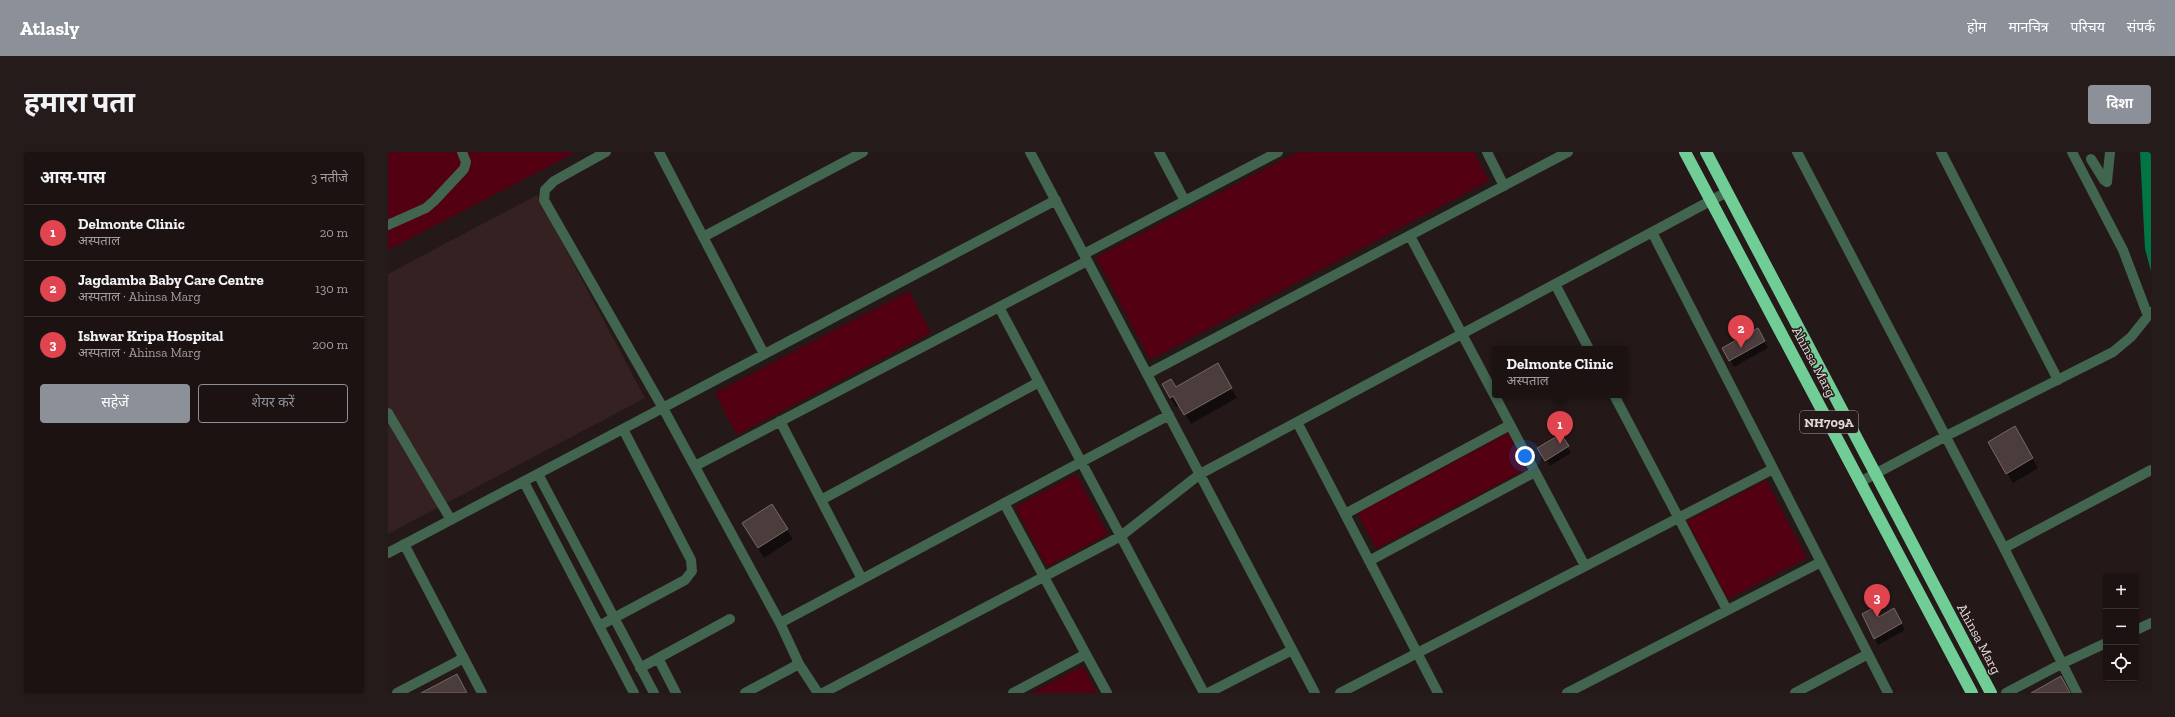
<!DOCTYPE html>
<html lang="hi">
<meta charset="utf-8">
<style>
body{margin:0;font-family:"Zilla Slab","Noto Sans Devanagari",serif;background:#251b1b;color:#f1f3f6}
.controls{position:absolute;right:12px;bottom:12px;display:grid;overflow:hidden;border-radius:4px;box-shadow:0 1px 3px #0004}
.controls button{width:36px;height:36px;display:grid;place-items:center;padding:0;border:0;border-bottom:1px solid #3a3232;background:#1c1212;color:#f1f3f6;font:20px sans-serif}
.you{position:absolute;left:1137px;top:304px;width:14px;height:14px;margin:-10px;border:3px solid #fff;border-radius:50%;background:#1a73e8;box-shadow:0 0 0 6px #1a73e833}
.badge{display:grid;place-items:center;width:26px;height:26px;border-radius:50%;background:#8c9099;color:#fff;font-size:13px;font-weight:700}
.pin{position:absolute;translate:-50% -33px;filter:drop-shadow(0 1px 2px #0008)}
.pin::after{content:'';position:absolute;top:21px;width:14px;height:12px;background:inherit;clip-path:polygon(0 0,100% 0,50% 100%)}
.popup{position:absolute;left:1104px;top:194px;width:136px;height:52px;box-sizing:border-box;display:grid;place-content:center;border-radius:4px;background:#1c1212;filter:drop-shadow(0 1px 3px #0005);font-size:13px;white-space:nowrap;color:#a09e9f}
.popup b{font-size:15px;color:#f1f3f6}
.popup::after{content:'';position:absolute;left:50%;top:100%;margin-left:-8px;border:8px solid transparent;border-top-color:#1c1212}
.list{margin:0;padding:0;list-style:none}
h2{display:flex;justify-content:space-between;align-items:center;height:52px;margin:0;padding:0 16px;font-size:17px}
h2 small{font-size:13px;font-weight:400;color:#a09e9f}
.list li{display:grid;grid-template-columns:26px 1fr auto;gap:12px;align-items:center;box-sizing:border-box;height:56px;padding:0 16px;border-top:1px solid #3a3232}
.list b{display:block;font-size:15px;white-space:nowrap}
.list p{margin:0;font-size:13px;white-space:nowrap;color:#a09e9f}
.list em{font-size:13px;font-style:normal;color:#a09e9f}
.actions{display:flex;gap:8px;padding:12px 16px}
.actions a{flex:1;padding:9px 0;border:1px solid #8c9099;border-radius:4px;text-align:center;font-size:14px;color:#8c9099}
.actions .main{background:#8c9099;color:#fff}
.icon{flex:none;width:22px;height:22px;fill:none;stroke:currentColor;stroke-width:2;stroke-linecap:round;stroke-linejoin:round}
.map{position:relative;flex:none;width:1763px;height:541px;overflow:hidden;border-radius:4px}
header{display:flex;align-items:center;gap:24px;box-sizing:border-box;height:56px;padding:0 20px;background:#8c9099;color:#fff}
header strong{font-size:19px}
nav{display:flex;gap:22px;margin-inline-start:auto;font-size:14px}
.intro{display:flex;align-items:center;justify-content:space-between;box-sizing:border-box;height:96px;padding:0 24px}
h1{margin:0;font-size:28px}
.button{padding:10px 18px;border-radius:4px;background:#8c9099;color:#fff;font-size:14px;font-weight:700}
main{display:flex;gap:24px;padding:0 24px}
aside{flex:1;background:#1c1212;border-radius:4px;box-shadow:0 1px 3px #0004}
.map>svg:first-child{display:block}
.built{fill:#352122}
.green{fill:#520012}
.water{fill:#027544}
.shadow{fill:#0007}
.building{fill:#4c3d3d;stroke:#786767}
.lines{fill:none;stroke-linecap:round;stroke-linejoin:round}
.minor{stroke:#42654f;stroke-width:10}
.highway{stroke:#71cd96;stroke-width:12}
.labels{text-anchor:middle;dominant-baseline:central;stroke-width:3;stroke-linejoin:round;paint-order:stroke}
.shield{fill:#251818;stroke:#a99e9e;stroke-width:1}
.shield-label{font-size:13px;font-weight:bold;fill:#e1d8d8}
.street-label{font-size:14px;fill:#e1d8d8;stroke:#251818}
</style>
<header>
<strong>Atlasly</strong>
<nav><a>होम</a><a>मानचित्र</a><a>परिचय</a><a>संपर्क</a></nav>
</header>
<div class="intro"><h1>हमारा पता</h1><a class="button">दिशा</a></div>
<main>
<aside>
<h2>आस-पास<small>3 नतीजे</small></h2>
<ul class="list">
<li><span class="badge" style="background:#e0444e">1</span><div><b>Delmonte Clinic</b><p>अस्पताल</p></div><em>20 m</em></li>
<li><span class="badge" style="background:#e0444e">2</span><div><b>Jagdamba Baby Care Centre</b><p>अस्पताल · Ahinsa Marg</p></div><em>130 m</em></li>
<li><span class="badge" style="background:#e0444e">3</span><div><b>Ishwar Kripa Hospital</b><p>अस्पताल · Ahinsa Marg</p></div><em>200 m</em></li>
</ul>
<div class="actions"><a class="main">सहेजें</a><a>शेयर करें</a></div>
</aside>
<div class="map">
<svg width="1763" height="541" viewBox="0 0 1763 541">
<rect width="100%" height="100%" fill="#251818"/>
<!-- built -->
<path class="built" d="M149 43 257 246 0 382V122Z"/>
<!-- green -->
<path class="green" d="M0 0H188L0 98Z
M909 0H1086L1101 29 762 208 708 105Z
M521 139 543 181 349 283 327 241Z
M1120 281 1139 317 988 397 969 361Z
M688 322 720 382 659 415 627 355Z
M1378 328 1419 406 1340 447 1299 369Z
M695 514 709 541H643Z"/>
<!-- water -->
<path class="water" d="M1752 0H1763V119L1757 97Z"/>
<!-- shadow -->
<path class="shadow" d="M1369 178 1380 196 1346 215 1336 197Z
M829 212 849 246 803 272 792 253 788 255 776 233 787 236Z
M1627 276 1650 316 1625 331 1601 290Z
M1173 283 1183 301 1162 314 1151 297Z
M383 353 405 387 376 406 361 381Z
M1505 458 1517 478 1490 493 1476 462 1490 466Z"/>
<!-- building -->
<path class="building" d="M1370 176 1377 189 1341 209 1334 196Z
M830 211 844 236 796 263 785 244 782 246 774 232 783 227 788 235Z
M1627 274 1645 306 1618 322 1600 290Z
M1173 282 1181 294 1157 309 1149 296Z
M384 352 400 377 370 396 354 371Z
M1485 456 1491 465 1506 456 1514 471 1486 487 1474 462Z
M69 522 79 541H33Z
M1673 524 1682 541H1643Z"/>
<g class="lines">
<!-- minor -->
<path class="minor" d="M218 0 166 29 157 38 156 48 275 256 392 471 411 512 430 541
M271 0 376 202
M642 0 927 541
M771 0 797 49
M1099 0 1116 34
M1409 0 1616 396 1689 541
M1553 0 1670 228
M1684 0 1735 98 1760 164
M1703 7 1716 28 1719 30 1722 0
M0 73 38 56 46 49 76 17 78 10 74 0
M1264 80 1500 541
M1022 84 1197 414
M315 85 475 0
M696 102 890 0
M1167 132 1201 197
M611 155 816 541
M759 222 1180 0
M1226 243 1339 458
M0 261 63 368
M392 269 474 427
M909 270 1050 541
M307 314 699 109
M150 322 266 541
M136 330 246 541
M1472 330 1558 284 1725 200 1743 185 1763 160
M433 348 651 230
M616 351 719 541
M957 362 1122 273
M16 392 94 541
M1616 396 1763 318
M0 401 668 48
M981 409 1147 320
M392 471 781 263
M211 474 297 428 304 419 303 408 235 277
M1748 478 1763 471
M270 506 288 541
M252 516 342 467
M9 541 76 506
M357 541 411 512
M435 541 733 384 812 322 1339 40
M625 541 698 502
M820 541 904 498
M952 541 1385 317
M1179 541 1433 410
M1407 541 1480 502
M1618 541 1673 512 1718 491"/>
<!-- highway -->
<path class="highway" d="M1297 0 1584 541
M1318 0 1603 541"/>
</g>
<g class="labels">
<!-- shield labels -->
<rect class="shield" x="1412" y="259" width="58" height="22" rx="3"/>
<g class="shield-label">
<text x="1441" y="270">NH709A</text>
</g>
<!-- street labels -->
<g class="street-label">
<text transform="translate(1426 210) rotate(62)">Ahinsa Marg</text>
<text transform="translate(1591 487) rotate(62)">Ahinsa Marg</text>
</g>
</g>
</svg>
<div class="controls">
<button>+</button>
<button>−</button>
<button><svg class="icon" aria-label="locate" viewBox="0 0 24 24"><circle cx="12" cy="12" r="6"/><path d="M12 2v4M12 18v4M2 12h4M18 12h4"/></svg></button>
</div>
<div class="you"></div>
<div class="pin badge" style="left:1172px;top:292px;background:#e0444e">1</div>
<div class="popup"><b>Delmonte Clinic</b>अस्पताल</div>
<div class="pin badge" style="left:1353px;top:196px;background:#e0444e">2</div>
<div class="pin badge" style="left:1489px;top:465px;background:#e0444e">3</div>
</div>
</main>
